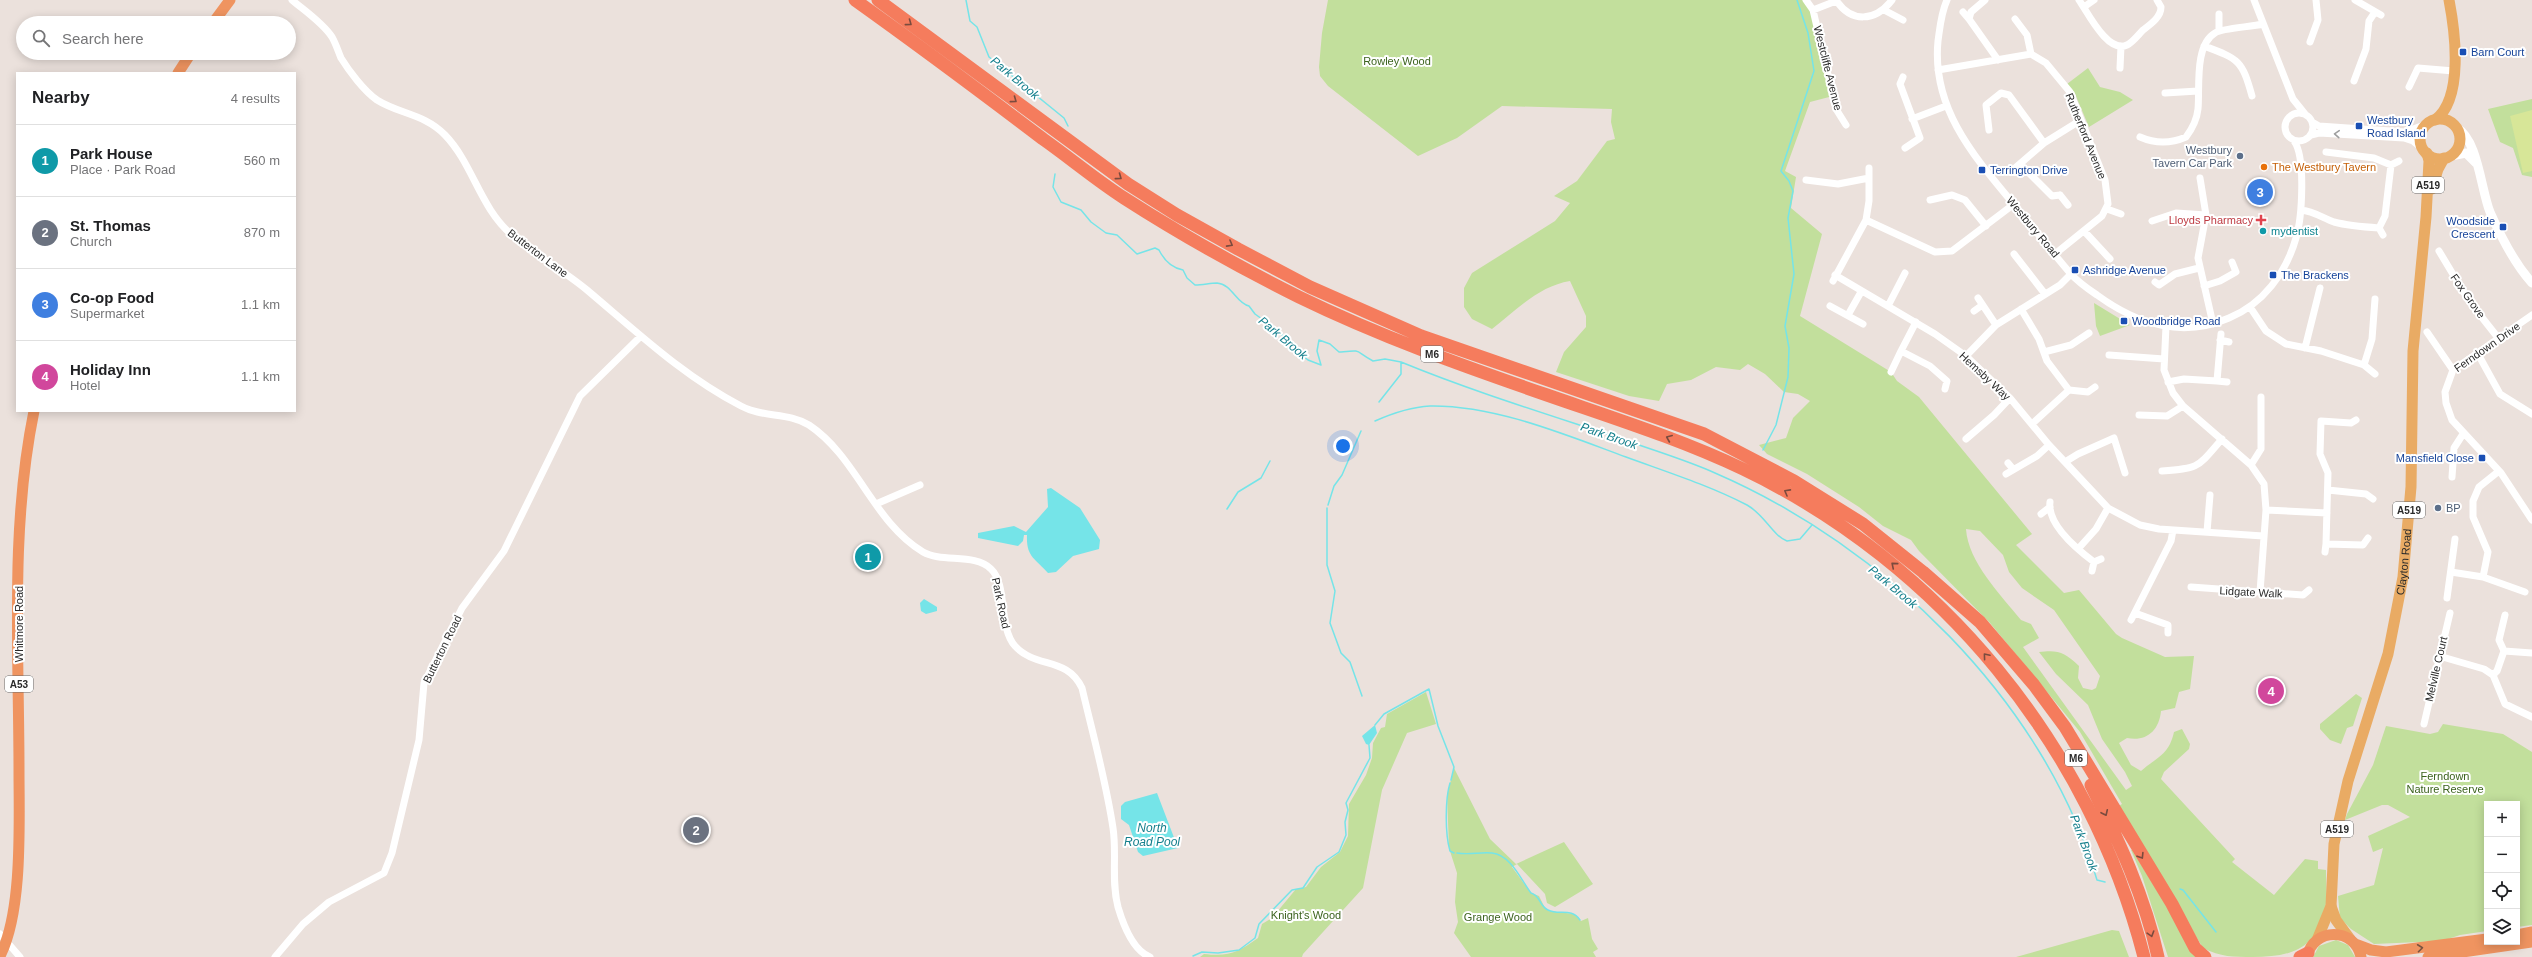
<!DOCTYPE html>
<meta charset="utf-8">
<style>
body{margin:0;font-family:Helvetica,sans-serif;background:#f2f2f2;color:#202124}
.controls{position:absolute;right:12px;bottom:12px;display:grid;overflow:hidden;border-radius:0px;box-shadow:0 2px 10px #0003}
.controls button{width:36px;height:36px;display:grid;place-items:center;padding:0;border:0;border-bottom:1px solid #e0e0e0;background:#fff;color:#202124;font:20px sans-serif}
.you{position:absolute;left:1343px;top:446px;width:14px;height:14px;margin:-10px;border:3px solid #fff;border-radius:50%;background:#1a73e8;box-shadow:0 0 0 6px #1a73e833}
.badge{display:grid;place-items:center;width:26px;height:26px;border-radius:50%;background:#458cf0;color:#fff;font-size:13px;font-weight:700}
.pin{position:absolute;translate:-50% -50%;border:2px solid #fff;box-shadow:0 1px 4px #0006}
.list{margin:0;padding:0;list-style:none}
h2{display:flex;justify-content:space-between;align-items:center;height:52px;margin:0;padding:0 16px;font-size:17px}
h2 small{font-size:13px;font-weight:400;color:#757577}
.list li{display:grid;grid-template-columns:26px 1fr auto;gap:12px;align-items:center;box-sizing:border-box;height:72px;padding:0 16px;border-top:1px solid #e0e0e0}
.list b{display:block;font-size:15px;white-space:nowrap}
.list p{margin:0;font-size:13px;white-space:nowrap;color:#757577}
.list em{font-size:13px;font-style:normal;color:#757577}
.icon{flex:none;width:22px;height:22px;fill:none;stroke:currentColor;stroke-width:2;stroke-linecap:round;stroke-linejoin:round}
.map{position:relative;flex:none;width:2532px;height:957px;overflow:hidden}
.search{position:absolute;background:#fff;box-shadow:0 2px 10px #0003;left:16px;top:16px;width:280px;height:44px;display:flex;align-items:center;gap:10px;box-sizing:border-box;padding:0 14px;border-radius:22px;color:#757577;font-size:15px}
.panel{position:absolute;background:#fff;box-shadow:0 2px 10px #0003;left:16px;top:72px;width:280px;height:340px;border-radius:0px}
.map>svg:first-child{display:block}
.green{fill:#c2df9c;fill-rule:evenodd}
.pitch{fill:#d7e698}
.water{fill:#75e4e8}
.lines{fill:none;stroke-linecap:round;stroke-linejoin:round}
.stream{stroke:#75e4e8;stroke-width:1.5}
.minor{stroke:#fff;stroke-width:7}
.tertiary{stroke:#fff;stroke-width:9}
.primary{stroke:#e9ab64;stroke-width:11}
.trunk{stroke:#ef9460;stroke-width:11}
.motorway{stroke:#f57c5d;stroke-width:13}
.oneway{stroke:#7b4b3e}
.oneway2{stroke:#9f9f9f}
.oneway3{stroke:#795440}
.transit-dot{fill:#1a4fb4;stroke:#fff;stroke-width:1.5}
.service-dot{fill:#5c6f8a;stroke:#fff;stroke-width:1.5}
.food-dot{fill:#e8710a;stroke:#fff;stroke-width:1.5}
.health-dot{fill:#e0444e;stroke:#fff;stroke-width:1.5}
.culture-dot{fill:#0f9aa8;stroke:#fff;stroke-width:1.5}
.labels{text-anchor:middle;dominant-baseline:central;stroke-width:4;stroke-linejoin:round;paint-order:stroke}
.shield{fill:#fff;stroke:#6a6a6a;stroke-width:1}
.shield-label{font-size:10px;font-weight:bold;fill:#2a2a2a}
.transit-label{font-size:11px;fill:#164399;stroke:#fff;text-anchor:start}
.park-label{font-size:11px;fill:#3c631e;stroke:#fff}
.street-label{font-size:11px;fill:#2a2a2a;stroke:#fff}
.service-label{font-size:11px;fill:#4e5e75;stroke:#fff;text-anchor:end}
.food-label{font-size:11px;fill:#c56008;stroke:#fff;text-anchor:start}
.health-label{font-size:11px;fill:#be3a42;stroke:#fff;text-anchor:end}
.culture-label{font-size:11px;fill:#0d838f;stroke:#fff;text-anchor:start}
.water-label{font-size:12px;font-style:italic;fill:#147f8c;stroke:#fff}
</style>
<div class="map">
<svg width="2532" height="957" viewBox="0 0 2532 957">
<rect width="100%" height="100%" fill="#ebe1dc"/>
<!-- green -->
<path class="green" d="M1328 0H1806L1813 10 1833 96 1810 102 1785 171 1796 177 1791 208 1822 234 1800 316 1891 372 1897 381 1919 397 2032 534 2016 545 2064 593 2079 590 2116 634 2122 638 2165 657 2194 656 2190 689 2179 692 2175 708 2161 711C2159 731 2146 742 2127 738L2119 743 2131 765 2141 771C2157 757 2169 755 2174 732L2182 729 2190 744 2189 749 2164 772 2161 779 2235 859 2232 862 2274 895 2305 859 2318 861V869L2326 870C2326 884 2328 900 2324 913 2315 951 2287 957 2253 957 2233 957 2221 957 2203 948L2117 807 2122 804 2080 732 1990 623 1919 551 1911 540 1883 526 1859 507 1807 474 1767 454 1759 445 1786 438 1793 418 1810 401 1798 394 1784 392 1765 374 1748 364 1740 370 1716 367 1691 380 1667 384 1659 401 1629 396 1556 372 1564 352 1586 327V316L1570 281C1539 286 1516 310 1492 329L1472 319 1464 307V288L1472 273 1555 221 1570 203 1554 196 1577 181 1607 141 1615 139 1611 122 1612 109 1502 106 1457 138 1418 156 1328 86 1320 76 1319 67 1322 33ZM1966 529 1980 531 2003 555 2009 572 2022 588 2054 610 2100 676 2096 688 2092 690 2083 688 2078 678 2079 666C2064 652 2059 650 2039 652L2056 674 2088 705 2102 739 2125 772 2132 786 2126 790 2023 647 2039 638 2031 624 2021 620C2001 595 1968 562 1966 529Z
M2088 68 2100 87 2120 92 2133 100 2089 127 2075 94 2067 84Z
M2532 99V177L2522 175 2513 148 2500 142 2488 109Z
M2094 303 2130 325 2100 336 2096 326Z
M1426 692 1436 724 1407 733 1382 790 1363 888 1303 954 1302 957H1200L1204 954C1230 957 1238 952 1258 938L1262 924 1272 918 1296 889 1306 887 1321 867 1340 852 1348 836 1349 804 1366 775 1372 758 1373 743 1381 728 1385 727 1387 714Z
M2356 694 2362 698 2353 726 2347 728 2341 744 2330 740 2320 729V724Z
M2443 724 2503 734 2532 752V925L2517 927V804H2487V931L2460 935 2442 941 2374 944 2351 929 2340 918 2338 896 2374 885 2383 848 2373 852 2368 836 2410 817 2388 805H2382L2345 820 2347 814 2373 765 2386 726 2430 734 2438 732Z
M1454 768 1490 839 1516 864 1564 842 1593 884 1555 907 1547 903 1545 894 1517 864 1512 867 1531 893 1539 896 1545 908 1549 911 1574 914 1581 921 1588 918 1592 939 1598 949 1593 952 1596 957H1471L1454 933 1458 922 1455 902 1457 873 1449 848 1447 795Z
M2131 850H2132L2198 957H2168L2142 876Z
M2112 930 2119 931 2129 957H2016Z
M2336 940 2348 945 2355 957H2313L2319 946Z"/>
<!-- pitch -->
<path class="pitch" d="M2532 110V171L2523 173 2510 116Z"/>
<!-- water -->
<path class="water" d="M1051 488 1080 508 1100 540 1099 549 1073 556 1056 572 1048 573C1035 558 1026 557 1027 535H1024L1023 541 1018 546 978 538V533L1014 526 1026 532 1048 507 1047 489Z
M924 599 937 607V611L926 614 921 611 920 603Z
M1375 725 1377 733 1369 745 1366 744 1362 736Z
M1157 793 1178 848 1143 856 1138 852 1129 825 1121 819V806L1125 802Z"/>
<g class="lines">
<!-- stream -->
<path class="stream" d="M966 0 970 21 977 27 989 57 1064 118 1068 126
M1055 174 1053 187 1061 202 1081 210 1091 222 1106 233 1117 235 1137 254 1155 248 1159 250C1164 260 1172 268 1183 270L1187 278 1195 285C1203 285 1210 283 1217 283 1232 284 1236 303 1249 306L1255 314 1281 333 1287 343 1308 360 1321 365 1317 351 1319 340 1330 344 1339 352C1364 350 1353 350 1373 361L1385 359 1401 362C1474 392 1550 415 1625 440 1655 451 1686 460 1715 473 1884 546 2044 700 2097 880L2105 882
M1379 402 1401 374V362
M1375 421C1393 413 1411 407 1430 406 1495 405 1566 435 1626 457 1667 472 1708 485 1747 505 1765 515 1772 535 1787 541L1800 539 1812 525
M1763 450 1776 425 1788 377 1789 348 1785 326 1794 274 1788 218 1793 191 1789 181 1781 171 1814 71 1808 33 1797 0
M1328 505 1334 486 1342 475 1361 431
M1327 508V565L1335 591 1330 623 1341 653 1350 662 1362 696
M1227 509 1238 492 1261 478 1270 461
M1375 725 1384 714 1429 689 1438 726 1454 767 1451 780
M1450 783C1445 799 1445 834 1450 851L1454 853
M1457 853C1469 855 1480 852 1492 853 1511 855 1521 880 1531 893 1541 896 1539 906 1548 910 1559 916 1571 907 1580 920
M2180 889 2183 890 2216 932
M1193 956 1202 952 1218 953 1239 950 1255 938 1259 924 1292 890 1303 888 1317 867 1339 852 1346 835 1345 822 1348 810 1346 803 1370 758 1369 745"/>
<!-- minor -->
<path class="minor" d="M292 0C305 11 323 23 332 37 336 44 338 51 341 58 349 71 364 91 377 100 399 114 425 114 445 135 473 164 480 208 512 235 535 255 563 270 587 290 637 332 683 376 741 406 763 418 788 412 809 425 857 457 873 522 923 552 942 563 975 553 991 569 1008 585 998 627 1015 646 1036 669 1067 656 1082 688 1093 735 1106 781 1113 828 1117 854 1111 881 1118 907 1123 924 1132 950 1150 957
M1806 0 1813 10 1836 109 1846 125
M1836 0C1851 23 1875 22 1892 0
M1947 0C1941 13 1940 27 1938 41 1931 112 1979 162 2021 213 2037 233 2053 253 2070 273 2077 281 2088 289 2097 295 2137 324 2181 339 2229 318 2263 304 2286 273 2296 238 2302 218 2306 157 2294 141
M1985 0 1971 12 1969 19 1998 60
M2079 0C2088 13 2108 54 2127 45 2133 42 2138 35 2143 30 2151 24 2161 17 2161 7L2157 0
M2254 0 2293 99 2305 114
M2355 0 2381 15
M2084 7 2094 0
M1813 10 1836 1
M1884 10 1903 20
M1963 12 1969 19
M2219 14V31
M2015 19 2027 35 2031 54
M2310 42 2318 20 2316 0
M2204 46C2239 59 2242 60 2252 96
M2120 68 2121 46
M1938 70 2031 54 2046 63 2070 92 2105 180 2108 204 2102 216 2055 254
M1903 77 1900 84 1920 138 1905 148
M2354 81 2366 49 2369 21 2375 12
M2409 87 2418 68 2454 71
M2165 93 2198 91
M2285 127a14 14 0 1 1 28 0a14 14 0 1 1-28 0Z
M1912 119 1946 106
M2312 122 2319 126 2405 132 2427 124
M1989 130 1986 105 2001 93 2009 95 2044 143
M2311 135 2319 133 2404 138 2413 141 2424 150
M2140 137C2156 144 2170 144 2186 137 2192 129 2197 119 2198 109 2200 89 2194 45 2215 33 2222 28 2251 27 2263 24
M2020 164 2052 196 2060 195
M2391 165 2399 161
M2014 169 2044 143 2081 120
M2200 178 2206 215 2198 258 2213 324
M1806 180 1838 184 1869 178
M2060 195 2068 205
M1930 200 1952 195 1965 200 1986 226
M2107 209 2121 214
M2301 210C2313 211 2323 218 2334 222 2349 226 2364 227 2379 228L2385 216 2391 165 2374 158 2326 152
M1866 220 1935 252 1952 251 2014 204
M2152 221 2176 213 2206 215
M2379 228 2383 235
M2084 231 2110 259
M2439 251 2469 301 2499 339
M2014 254 2045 294
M1835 275 1935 334 1966 356 2010 398 2049 445 2108 508 2140 525 2159 529 2263 536
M1833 281 1866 220 1869 201V168
M2155 282 2159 285 2175 274 2199 268
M2204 286 2220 281 2236 272 2232 262
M1978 298 1996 325
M1830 306 1863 324
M1888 306 1905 273
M2250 307 2266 331 2286 344 2321 351 2364 365 2372 339 2375 299
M2021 309 2039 339 2047 361 2069 390
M1974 311 1981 306
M1848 315 1861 292
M2532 315 2453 370 2445 392 2446 403 2452 420 2501 473 2532 520
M1916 322 1901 351 1930 366 1947 381 1945 389
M2166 326 2164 370 2173 393 2183 406 2251 465 2264 484 2266 510 2260 592
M2427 332 2453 370
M2220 340 2229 342
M2305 348 2320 288
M2044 352 2071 345 2089 333
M2478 354 2500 394 2532 414
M2109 355 2164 359
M1966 356 1996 325 2060 285 2071 274
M2364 365 2375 374
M1891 372 1901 351
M2217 381 2227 382
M2168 382 2184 379 2217 381 2221 334
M2139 415 2167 416 2183 406
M2356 420 2351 423 2321 421 2320 454 2328 473 2326 544 2363 545 2368 538
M2032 424 2069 390 2088 392 2095 387
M1966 439 1994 415 2010 398
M2065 462 2078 454 2114 438 2125 473
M2008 463 2013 469
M2251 465 2261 449V397
M2162 471C2200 468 2197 468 2222 439
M2006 474 2037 456 2049 445
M2452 477 2454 448 2463 434
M2328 490 2366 494 2373 499
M2050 502C2047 525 2078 550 2094 562L2101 559
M876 504 920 485
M2266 510 2327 513
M2041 514 2050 507
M2207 532 2210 495
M2078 549 2096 529 2108 508
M2325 552 2326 544
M2092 571 2094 562
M2451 572 2483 577 2525 592
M2483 577 2488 552 2473 517V501L2479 487 2499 471
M2191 587 2303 595 2309 590
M2447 598 2455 539
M2135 613 2168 625V633
M2131 620 2171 541 2173 530
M2504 651 2532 653
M2439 656 2484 669 2493 675 2505 704 2532 717
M2493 675 2497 671 2504 651 2499 640 2505 615
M2424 724 2450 613
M0 934 20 957
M275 957 303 924 329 902 384 873 392 853 419 740 424 683 462 608 504 551 580 396 640 337"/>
<!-- tertiary -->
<path class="tertiary" d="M2457 128C2478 140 2481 190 2490 212 2501 237 2514 263 2532 283
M2451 156 2466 153 2476 163"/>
<!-- primary -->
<g class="primary">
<circle cx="2440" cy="139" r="20"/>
<path d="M2435 120C2464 99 2455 31 2449 0"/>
<path d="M2432 189 2438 169 2444 158"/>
<path d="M2331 906 2336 920 2350 939"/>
<path id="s1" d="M2317 940 2331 906 2334 844 2348 781 2388 654 2403 577 2411 487 2413 351 2426 217 2429 161 2427 153"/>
</g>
<!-- trunk -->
<path class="trunk" d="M213 23 230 0
M178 73 191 53
M2517 935 2532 932
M2355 944 2371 950 2386 952 2487 939
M0 956C23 911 19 822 19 771 19 651 10 528 34 411
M2307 957C2313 927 2355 927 2361 957
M2428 957 2532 942"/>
<!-- motorway -->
<path class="motorway" d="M855 0C918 45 981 92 1043 139 1070 158 1096 180 1124 198 1180 234 1239 267 1299 297 1379 336 1463 366 1547 395 1613 418 1680 439 1743 469 1940 563 2090 746 2144 957
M878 0 1128 184 1177 215 1238 249 1310 287 1421 336 1704 434 1794 481 1863 524 1923 572 1980 622 2034 685 2065 727 2172 904 2195 948 2205 957
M2091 785C2118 839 2145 897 2158 957
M2300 957 2308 953"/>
</g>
<!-- one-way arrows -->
<defs><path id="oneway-chevron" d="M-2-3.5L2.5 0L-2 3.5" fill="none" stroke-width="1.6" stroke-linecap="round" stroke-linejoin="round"/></defs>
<g class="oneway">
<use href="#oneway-chevron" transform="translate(909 23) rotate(36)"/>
<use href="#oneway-chevron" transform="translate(1014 100) rotate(36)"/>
<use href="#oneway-chevron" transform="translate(1119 177) rotate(36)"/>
<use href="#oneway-chevron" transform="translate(1230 244) rotate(29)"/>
<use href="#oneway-chevron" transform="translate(1669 438) rotate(-157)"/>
<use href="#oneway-chevron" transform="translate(1787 492) rotate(-151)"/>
<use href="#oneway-chevron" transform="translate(1894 565) rotate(-140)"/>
<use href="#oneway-chevron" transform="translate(1986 656) rotate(-130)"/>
<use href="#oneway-chevron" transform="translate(2105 813) rotate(65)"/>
<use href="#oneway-chevron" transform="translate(2141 856) rotate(58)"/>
<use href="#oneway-chevron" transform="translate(2151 934) rotate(73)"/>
</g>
<use class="oneway2" href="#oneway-chevron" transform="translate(2337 134) rotate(-176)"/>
<use class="oneway3" href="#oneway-chevron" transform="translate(2420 948) rotate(-7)"/>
<!-- markers -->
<g class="transit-dot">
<rect x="2459" y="48" width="8" height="8" rx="2"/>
<rect x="2355" y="122" width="8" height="8" rx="2"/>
<rect x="1978" y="166" width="8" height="8" rx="2"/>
<rect x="2499" y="223" width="8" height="8" rx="2"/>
<rect x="2071" y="266" width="8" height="8" rx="2"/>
<rect x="2269" y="271" width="8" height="8" rx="2"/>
<rect x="2120" y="317" width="8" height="8" rx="2"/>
<rect x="2478" y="454" width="8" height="8" rx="2"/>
</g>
<g class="service-dot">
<circle cx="2240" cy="156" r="4"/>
<circle cx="2438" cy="508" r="4"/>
</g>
<circle class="food-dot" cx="2264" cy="167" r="4"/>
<path class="health-dot" d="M2259 214h4v4h4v4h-4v4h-4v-4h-4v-4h4z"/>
<circle class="culture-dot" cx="2263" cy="231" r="4"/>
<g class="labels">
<!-- shield labels -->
<g class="shield">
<rect x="2412" y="177" width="32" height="16" rx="3"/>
<rect x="1421" y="346" width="22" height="16" rx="3"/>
<rect x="2393" y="502" width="32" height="16" rx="3"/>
<rect x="5" y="676" width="28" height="16" rx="3"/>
<rect x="2065" y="750" width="22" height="16" rx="3"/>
<rect x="2321" y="821" width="32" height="16" rx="3"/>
</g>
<g class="shield-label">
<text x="2428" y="185">A519</text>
<text x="1432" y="354">M6</text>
<text x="2409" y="510">A519</text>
<text x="19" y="684">A53</text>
<text x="2076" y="758">M6</text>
<text x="2337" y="829">A519</text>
</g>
<!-- transit labels -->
<g class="transit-label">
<text x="2471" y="52">Barn Court</text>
<text x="2367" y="120">Westbury<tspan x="2367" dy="13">Road Island</tspan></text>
<text x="1990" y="170">Terrington Drive</text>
<text x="2495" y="221" text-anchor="end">Woodside<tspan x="2495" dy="13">Crescent</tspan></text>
<text x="2083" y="270">Ashridge Avenue</text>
<text x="2281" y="275">The Brackens</text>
<text x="2132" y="321">Woodbridge Road</text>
<text x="2474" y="458" text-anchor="end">Mansfield Close</text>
</g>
<!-- park labels -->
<g class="park-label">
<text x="1397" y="61">Rowley Wood</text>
<text x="2445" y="776">Ferndown<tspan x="2445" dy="13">Nature Reserve</tspan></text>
<text x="1306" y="915">Knight's Wood</text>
<text x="1498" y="917">Grange Wood</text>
</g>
<!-- street labels -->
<g class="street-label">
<text transform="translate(1828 68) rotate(76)">Westcliffe Avenue</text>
<text transform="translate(2086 136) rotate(68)">Rutherford Avenue</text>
<text transform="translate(2033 227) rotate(50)">Westbury Road</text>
<text transform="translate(538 253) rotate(37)">Butterton Lane</text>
<text transform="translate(2468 296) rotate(55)">Fox Grove</text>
<text transform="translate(2487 347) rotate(-35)">Ferndown Drive</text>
<text transform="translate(1985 376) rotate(43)">Hemsby Way</text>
<text stroke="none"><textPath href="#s1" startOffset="390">Clayton Road</textPath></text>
<text transform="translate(2251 592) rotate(3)">Lidgate Walk</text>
<text transform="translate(1001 603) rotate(78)">Park Road</text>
<text transform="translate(19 624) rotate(-90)">Whitmore Road</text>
<text transform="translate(442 649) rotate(-64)">Butterton Road</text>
<text transform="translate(2436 669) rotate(-77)">Melville Court</text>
</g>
<!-- service labels -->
<g class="service-label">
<text x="2232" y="150">Westbury<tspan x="2232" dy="13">Tavern Car Park</tspan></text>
<text x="2446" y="508" text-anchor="start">BP</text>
</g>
<!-- food labels -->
<g class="food-label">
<text x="2272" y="167">The Westbury Tavern</text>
</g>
<!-- health labels -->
<g class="health-label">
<text x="2253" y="220">Lloyds Pharmacy</text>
</g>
<!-- culture labels -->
<g class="culture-label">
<text x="2271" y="231">mydentist</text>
</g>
<!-- water labels -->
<g class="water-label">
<text transform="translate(1015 78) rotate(40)">Park Brook</text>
<text transform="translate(1283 338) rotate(40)">Park Brook</text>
<text transform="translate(1609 436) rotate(19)">Park Brook</text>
<text transform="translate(1893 587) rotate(40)">Park Brook</text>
<text x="1152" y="828">North<tspan x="1152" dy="14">Road Pool</tspan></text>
<text transform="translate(2084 843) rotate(70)">Park Brook</text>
</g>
</g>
</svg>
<div class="controls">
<button>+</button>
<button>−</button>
<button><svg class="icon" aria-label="locate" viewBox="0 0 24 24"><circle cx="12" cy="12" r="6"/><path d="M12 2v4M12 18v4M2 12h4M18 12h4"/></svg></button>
<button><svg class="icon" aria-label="layers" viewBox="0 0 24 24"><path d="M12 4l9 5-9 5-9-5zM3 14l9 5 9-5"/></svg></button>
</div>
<div class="you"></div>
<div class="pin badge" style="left:868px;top:557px;background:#0f9aa8">1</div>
<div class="pin badge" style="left:696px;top:830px;background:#6b7280">2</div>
<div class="pin badge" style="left:2260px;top:192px;background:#3f7fe0">3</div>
<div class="pin badge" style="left:2271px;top:691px;background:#d1479c">4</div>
<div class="search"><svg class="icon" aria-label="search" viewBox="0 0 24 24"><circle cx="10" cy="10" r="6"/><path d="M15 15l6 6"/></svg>Search here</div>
<section class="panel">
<h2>Nearby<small>4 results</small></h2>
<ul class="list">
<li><span class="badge" style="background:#0f9aa8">1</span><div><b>Park House</b><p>Place · Park Road</p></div><em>560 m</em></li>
<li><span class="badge" style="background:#6b7280">2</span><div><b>St. Thomas</b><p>Church</p></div><em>870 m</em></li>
<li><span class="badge" style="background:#3f7fe0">3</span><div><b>Co-op Food</b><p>Supermarket</p></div><em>1.1 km</em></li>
<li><span class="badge" style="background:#d1479c">4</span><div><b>Holiday Inn</b><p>Hotel</p></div><em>1.1 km</em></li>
</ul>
</section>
</div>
